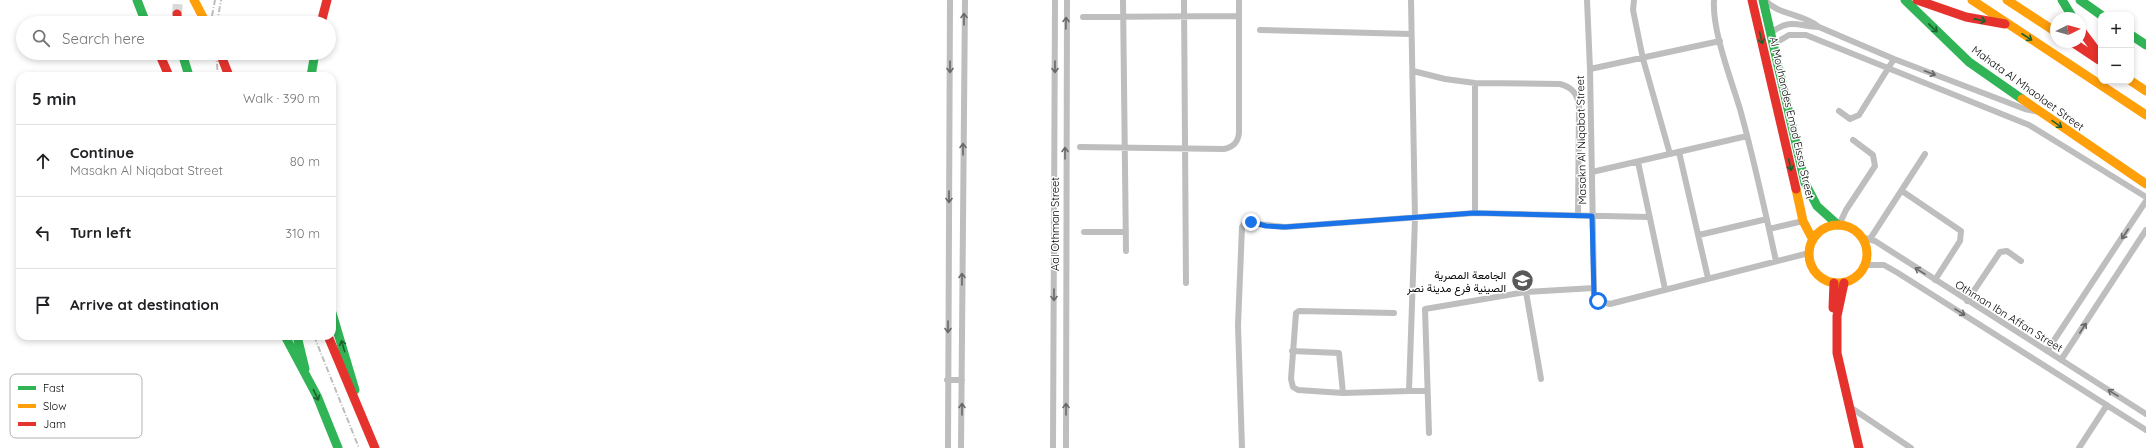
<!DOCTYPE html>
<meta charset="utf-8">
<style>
body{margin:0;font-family:Quicksand,Vazirmatn,sans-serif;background:#f2f2f2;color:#202124}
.controls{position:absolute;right:12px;top:12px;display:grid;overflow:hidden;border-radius:8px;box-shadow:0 2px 6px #0003}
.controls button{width:36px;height:36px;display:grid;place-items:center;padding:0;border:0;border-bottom:1px solid #e0e0e0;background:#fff;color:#202124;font:20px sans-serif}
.compass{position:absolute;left:2050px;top:12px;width:36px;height:36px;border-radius:50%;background:#fff;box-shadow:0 2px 6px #0003;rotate:84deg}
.stop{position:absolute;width:12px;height:12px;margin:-9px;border:3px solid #1a73e8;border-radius:50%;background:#fff}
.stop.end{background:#1a73e8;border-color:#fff;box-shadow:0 1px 4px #0008}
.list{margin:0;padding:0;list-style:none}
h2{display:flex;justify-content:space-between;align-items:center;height:52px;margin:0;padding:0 16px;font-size:17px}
h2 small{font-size:13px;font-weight:400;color:#757577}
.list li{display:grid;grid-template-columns:26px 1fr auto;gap:12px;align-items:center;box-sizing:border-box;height:72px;padding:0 16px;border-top:1px solid #e0e0e0}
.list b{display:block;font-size:15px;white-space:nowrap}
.list p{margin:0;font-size:13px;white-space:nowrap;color:#757577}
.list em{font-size:13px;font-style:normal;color:#757577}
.icon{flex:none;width:22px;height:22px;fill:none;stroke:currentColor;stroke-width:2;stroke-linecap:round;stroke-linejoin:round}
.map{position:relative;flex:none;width:2146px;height:448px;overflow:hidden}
.search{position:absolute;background:#fff;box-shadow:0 2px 6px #0003;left:16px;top:16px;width:320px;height:44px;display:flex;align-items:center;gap:10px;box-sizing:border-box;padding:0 14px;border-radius:22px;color:#757577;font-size:15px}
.panel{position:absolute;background:#fff;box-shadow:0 2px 6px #0003;left:16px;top:72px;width:320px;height:268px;border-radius:12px}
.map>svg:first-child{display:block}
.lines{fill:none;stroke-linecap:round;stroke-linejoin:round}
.primary-tunnel{stroke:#d9d9d9;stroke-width:10;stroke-dasharray:10 5;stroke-linecap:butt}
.street{stroke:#bebebe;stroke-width:6}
.fast{stroke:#30b455;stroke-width:9}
.slow{stroke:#ff9f0a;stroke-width:9}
.jam{stroke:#e5322d;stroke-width:9}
.rail{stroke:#bebebe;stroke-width:2;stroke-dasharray:6 2 1 2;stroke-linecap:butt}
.oneway{stroke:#686868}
.oneway2{stroke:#1a632f}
.route{stroke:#1a73e8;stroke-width:5}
.labels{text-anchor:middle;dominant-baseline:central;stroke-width:3;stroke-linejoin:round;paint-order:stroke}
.street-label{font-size:11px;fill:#000;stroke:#fff}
.poi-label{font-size:11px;fill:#000;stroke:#fff;text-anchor:end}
.key{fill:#fff;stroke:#b2b2b2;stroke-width:1}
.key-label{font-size:11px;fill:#000}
</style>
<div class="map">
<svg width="2146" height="448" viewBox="0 0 2146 448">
<rect width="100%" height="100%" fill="#fff"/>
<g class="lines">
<!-- primary-tunnel -->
<path class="primary-tunnel" d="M177 14 178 0"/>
<!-- street -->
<path class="street" d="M1123 0 1126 251
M1184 0 1186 283
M1587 0 1590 69 1594 288V294L1598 301 1610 304 1809 253
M1634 0 1633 10 1643 59 1670 154
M1714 0C1712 31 1731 79 1740 109 1754 159 1765 210 1776 261
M1765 0C1778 15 1804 14 1819 27L1894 59 2025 109 2039 112
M1083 17 1239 16
M1260 30 1411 34
M1771 33C1789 18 1798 26 1818 27
M1774 44 1789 35H1806L2029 125 2146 197
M1590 69 1720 41
M1413 71 1445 79 1475 83 1560 84C1572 87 1578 94 1579 107L1578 216
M1839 111 1850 119 1859 115 1894 59
M1080 147 1224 149C1234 147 1238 142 1239 133V0
M1679 152 1708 278
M1638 162 1665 289
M1592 172 1747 136
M1902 191 1961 231 1960 241 1935 280
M1475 213V83
M1839 225 1846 210 1875 166 1873 155 1853 140
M1769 229 1803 221
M1084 232H1126
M1699 235 1767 219
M1861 237 1875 241 2146 414
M1870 239 1925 154
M1865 265H1884L1898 273 2146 430
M1526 292 1541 379
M1967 301 2000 252 2007 251 2021 261
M1394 313 1299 311 1296 313 1291 379 1293 387 1298 390 1343 393 1409 391 1415 218 1411 0
M1292 351 1339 353 1343 393
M2047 351 2146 201
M2061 360 2146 230
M947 380H962
M1409 391H1427
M1850 407 1911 448
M1429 433 1425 309 1526 292 1594 288
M948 448 950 0
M961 448 965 0
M1053 448 1055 0
M1066 448 1067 0
M1242 448 1238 325 1242 227C1243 225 1243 224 1246 223 1248 222 1279 227 1285 227L1475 213 1649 217
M2079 448 2107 405"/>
<!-- fast -->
<path class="fast" d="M137 0 146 23
M1763 0 1805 183 1817 206 1838 225
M1905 0 1969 62 2022 99
M2062 0 2073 18
M2080 0 2101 15
M2131 35 2146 45
M182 53 189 76
M311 76 315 53
M332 313 355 390
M285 336 317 396 338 448
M297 336 305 369"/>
<!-- slow -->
<path class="slow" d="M194 0 206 23
M1972 0 2146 115
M2007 0 2056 32
M2131 81 2146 91
M2022 99 2146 184
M1796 189 1803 221 1813 240
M1809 254a29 29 0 1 1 58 0a29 29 0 1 1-58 0Z"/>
<!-- jam -->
<path class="jam" d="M1752 0 1796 189
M1917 0 1966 17 2005 24
M177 14 178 23
M321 23 327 0
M2080 29 2101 57
M2072 42 2099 60
M159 53 169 76
M220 53 229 76
M1844 283 1837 316V353L1859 448
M1833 308 1834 283
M328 336 375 448"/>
<!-- rail -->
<path class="rail" d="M212 16 215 0
M217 23 221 0
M216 53 218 76
M314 336 359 448"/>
</g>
<!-- one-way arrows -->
<defs><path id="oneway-shaft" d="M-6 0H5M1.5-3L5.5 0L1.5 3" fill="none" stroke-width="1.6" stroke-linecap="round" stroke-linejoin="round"/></defs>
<g class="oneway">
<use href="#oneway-shaft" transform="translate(964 19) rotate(-90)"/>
<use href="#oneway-shaft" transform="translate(1066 23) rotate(-89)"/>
<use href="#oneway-shaft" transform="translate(950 67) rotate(90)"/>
<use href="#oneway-shaft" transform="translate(1055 67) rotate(90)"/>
<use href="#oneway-shaft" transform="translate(1930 73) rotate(21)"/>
<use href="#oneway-shaft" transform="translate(963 149) rotate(-90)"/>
<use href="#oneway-shaft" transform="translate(1065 153) rotate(-90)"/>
<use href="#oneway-shaft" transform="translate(949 197) rotate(90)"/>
<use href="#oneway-shaft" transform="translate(2125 234) rotate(123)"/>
<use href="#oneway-shaft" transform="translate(1920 271) rotate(-148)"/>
<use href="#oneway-shaft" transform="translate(962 279) rotate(-90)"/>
<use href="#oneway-shaft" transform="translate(1054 295) rotate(90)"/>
<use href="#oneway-shaft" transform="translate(1960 312) rotate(32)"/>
<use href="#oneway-shaft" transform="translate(948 327) rotate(90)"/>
<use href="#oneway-shaft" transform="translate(2083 328) rotate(-57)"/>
<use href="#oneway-shaft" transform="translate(2113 393) rotate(-148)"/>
<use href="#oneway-shaft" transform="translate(962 409) rotate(-90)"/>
<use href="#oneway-shaft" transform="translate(1066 409) rotate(-90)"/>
</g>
<g class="oneway2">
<use href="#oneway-shaft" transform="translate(1980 20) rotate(11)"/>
<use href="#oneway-shaft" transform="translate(1933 28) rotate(44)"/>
<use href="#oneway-shaft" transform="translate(2027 37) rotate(33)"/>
<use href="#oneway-shaft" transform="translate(1761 38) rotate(77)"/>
<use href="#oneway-shaft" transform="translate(2057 124) rotate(35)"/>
<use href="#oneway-shaft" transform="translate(1790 165) rotate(77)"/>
<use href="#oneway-shaft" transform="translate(343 346) rotate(-107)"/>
<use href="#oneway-shaft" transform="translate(316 395) rotate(65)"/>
</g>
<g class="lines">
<!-- route -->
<path class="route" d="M1251 222 1266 226 1285 227 1474 213 1592 216 1594 294 1598 301"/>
</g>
<!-- icons -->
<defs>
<symbol id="university-disc" viewBox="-11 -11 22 22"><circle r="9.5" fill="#595959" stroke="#fff"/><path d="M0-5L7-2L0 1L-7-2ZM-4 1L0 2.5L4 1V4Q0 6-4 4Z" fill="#fff"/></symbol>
</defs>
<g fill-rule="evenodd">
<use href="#university-disc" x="1510" y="268" width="25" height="25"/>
</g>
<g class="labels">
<!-- street labels -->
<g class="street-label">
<text transform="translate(2028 88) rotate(36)">Mahata Al Mhaolaet Street</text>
<text transform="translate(1792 118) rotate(77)">Al Mouhandes Emad Eissa Street</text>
<text transform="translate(1581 140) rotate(-91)">Masakn Al Niqabat Street</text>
<text transform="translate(1055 224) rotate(-90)">Aal Othman Street</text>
<text transform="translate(2009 316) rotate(32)">Othman Ibn Affan Street</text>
</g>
<!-- poi labels -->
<g class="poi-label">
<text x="1506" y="275">الجامعة المصرية<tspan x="1506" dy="13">الصينية فرع مدينة نصر</tspan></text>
</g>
</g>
<!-- legend -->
<rect x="10" y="374" width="132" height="64" rx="6" class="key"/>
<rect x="18" y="386" width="18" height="4" fill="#30b455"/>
<rect x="18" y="404" width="18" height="4" fill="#ff9f0a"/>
<rect x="18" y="422" width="18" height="4" fill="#e5322d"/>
<g class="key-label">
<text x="43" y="392">Fast</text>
<text x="43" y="410">Slow</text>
<text x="43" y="428">Jam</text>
</g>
</svg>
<div class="controls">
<button>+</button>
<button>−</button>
</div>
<svg class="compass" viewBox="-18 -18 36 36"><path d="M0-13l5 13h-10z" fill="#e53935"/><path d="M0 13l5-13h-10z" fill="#757577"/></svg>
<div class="stop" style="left:1598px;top:301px"></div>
<div class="stop end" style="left:1251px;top:222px"></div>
<div class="search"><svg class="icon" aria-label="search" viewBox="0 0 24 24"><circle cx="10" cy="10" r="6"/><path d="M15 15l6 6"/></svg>Search here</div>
<section class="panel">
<h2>5 min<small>Walk · 390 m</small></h2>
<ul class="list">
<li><svg class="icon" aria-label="ahead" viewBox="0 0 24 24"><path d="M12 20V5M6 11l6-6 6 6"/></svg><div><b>Continue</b><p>Masakn Al Niqabat Street</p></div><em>80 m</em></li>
<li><svg class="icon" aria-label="left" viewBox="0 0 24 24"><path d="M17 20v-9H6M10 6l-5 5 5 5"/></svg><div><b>Turn left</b></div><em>310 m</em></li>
<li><svg class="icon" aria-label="arrive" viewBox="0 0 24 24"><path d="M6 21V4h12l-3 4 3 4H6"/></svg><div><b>Arrive at destination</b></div></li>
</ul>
</section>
</div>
